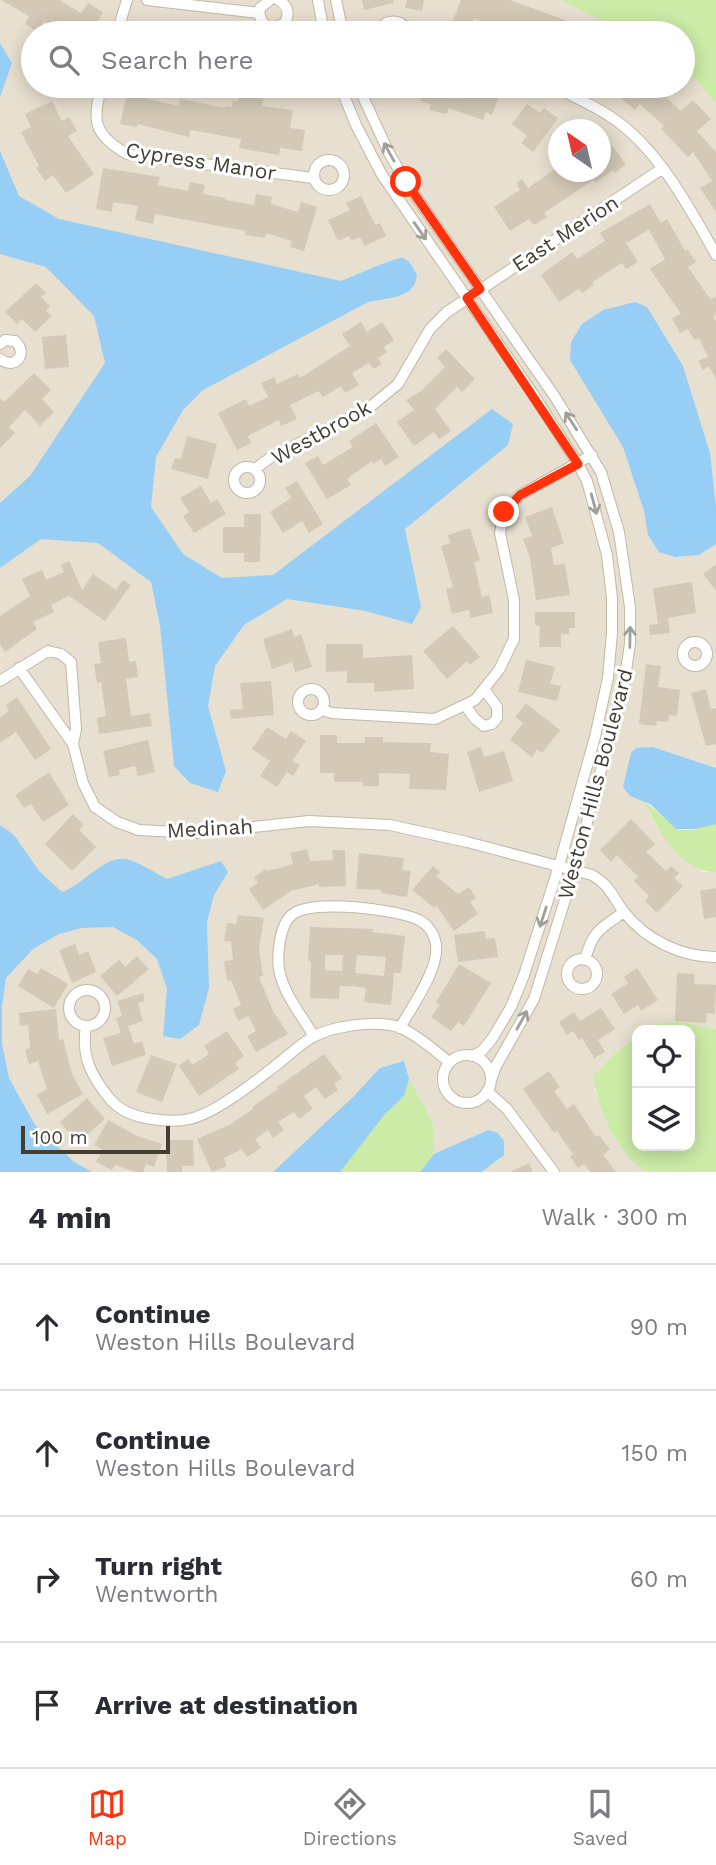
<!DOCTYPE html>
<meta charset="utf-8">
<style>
body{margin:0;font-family:"Work Sans",sans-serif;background:#f2f2f3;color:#2b2b33}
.controls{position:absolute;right:21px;bottom:21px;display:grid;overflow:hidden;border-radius:14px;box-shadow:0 4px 18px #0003}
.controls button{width:63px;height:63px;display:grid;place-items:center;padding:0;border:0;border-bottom:2px solid #e1e1e2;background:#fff;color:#2b2b33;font:35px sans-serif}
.compass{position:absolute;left:548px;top:119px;width:63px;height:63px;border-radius:50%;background:#fff;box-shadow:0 4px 18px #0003;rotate:326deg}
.scale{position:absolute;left:21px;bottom:18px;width:149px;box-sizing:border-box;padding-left:7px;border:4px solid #443d32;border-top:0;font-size:19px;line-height:24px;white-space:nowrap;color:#443d32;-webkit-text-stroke:5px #fff;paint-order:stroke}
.stop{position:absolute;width:21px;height:21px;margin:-16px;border:5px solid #ff330b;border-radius:50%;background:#fff}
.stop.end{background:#ff330b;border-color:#fff;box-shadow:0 2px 7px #0008}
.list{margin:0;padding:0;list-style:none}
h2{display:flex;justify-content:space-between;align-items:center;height:91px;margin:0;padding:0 28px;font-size:30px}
h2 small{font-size:23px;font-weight:400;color:#7c7c81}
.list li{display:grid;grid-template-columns:46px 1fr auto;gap:21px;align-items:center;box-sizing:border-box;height:126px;padding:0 28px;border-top:2px solid #e1e1e2}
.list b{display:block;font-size:26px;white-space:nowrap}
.list p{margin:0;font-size:23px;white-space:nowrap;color:#7c7c81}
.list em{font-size:23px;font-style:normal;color:#7c7c81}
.icon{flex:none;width:38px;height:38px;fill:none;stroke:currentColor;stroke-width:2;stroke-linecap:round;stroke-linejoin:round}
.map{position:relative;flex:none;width:716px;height:1172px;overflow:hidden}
.search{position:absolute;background:#fff;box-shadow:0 4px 18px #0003;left:21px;right:21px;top:21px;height:77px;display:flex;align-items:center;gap:18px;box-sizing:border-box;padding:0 24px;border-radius:38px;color:#7c7c81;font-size:26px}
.sheet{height:595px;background:#fff}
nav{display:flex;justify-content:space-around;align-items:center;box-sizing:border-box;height:98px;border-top:2px solid #e1e1e2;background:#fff;font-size:19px;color:#7c7c81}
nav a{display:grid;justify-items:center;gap:4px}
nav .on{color:#ff330b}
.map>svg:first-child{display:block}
.residential{fill:#e7dfcf;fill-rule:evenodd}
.green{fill:#cbeba6}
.water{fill:#97cef5}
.building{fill:#d4c9b6;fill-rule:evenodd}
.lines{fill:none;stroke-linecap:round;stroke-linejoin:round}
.minor-casing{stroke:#c1b8a6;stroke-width:12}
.minor{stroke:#fff;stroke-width:10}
.oneway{stroke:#a29e98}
.route{stroke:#ff330b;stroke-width:9}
.labels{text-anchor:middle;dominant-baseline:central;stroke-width:6;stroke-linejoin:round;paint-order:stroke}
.street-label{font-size:21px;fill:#443d32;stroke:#fff}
</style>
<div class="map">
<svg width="716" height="1172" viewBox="0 0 716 1172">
<rect width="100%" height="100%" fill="#f2ede1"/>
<!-- residential -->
<path class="residential" d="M0 0H560L628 33H33V86H683V69L700 84 716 105V768L653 747 645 802 658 829 702 872H716V1029L678 1022 657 1024 645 1030H637V1036L612 1056 594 1090 616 1139 635 1164 650 1172H482L504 1155 488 1130 434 1154 433 1124 408 1080 404 1096 340 1172H0ZM558 130H600V172H558Z"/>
<!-- green -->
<path class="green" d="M560 0H716V105L700 84 683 69V33H628Z
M645 802 680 830H694L716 820V872C680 872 658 830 645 802Z
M678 1022 716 1029V1172C699 1172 665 1172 650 1172 622 1164 594 1103 594 1076L612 1056 637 1036V1146H690V1030H645L657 1024Z
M409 1079 433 1124 434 1154 420 1172H340L385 1114 404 1096Z"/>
<!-- water -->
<path class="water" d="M0 43 12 63 0 97Z
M0 151 19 196 59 219 341 281C350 278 398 256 403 258 410 260 413 268 417 275L415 284 408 292 396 297 368 302 203 390 183 410 156 457 151 507 183 554 222 578 273 575 492 409 513 424 508 445 405 529 421 607 412 624 366 611 287 599 244 625 215 666 208 706 226 771 218 792 190 783 174 766 160 626 151 582 98 543 41 539 0 568V503L30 476 105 363 94 316 46 267 0 254Z
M635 302 647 307 683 366 710 453 716 507V544L699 555 675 557 659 552 648 535 644 511 623 447 570 360 571 342 582 324 603 310Z
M653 747 716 768V824L695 829H676L650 804 630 796 623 787 631 753 636 748Z
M0 825 14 835 39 871 62 892C82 885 105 855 126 859 139 862 155 873 167 879L221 861 228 872 214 895 207 922 209 988 199 1025 180 1039 163 1036 167 989 157 959 137 940 113 927 82 928 59 934 33 949 6 978 2 1006V1044L9 1078 35 1125 74 1162 92 1172H0Z
M404 1061 409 1079 404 1096 385 1114 340 1172H273L354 1096 380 1068Z
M488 1130 498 1133 504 1141V1155L482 1172H420L434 1154Z"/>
<!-- building -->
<path class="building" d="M1 0H59L81 13 88 3 103 12 91 33H65L44 21 38 32 25 24 29 16Z
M362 0H393L394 3 364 10Z
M407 0H424L422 11 405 8Z
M461 0H510L573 23 571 27 584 33H501L502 29 474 18 469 29 452 23Z
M146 23 161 26 160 33H144Z
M41 86H65L61 94Z
M129 86H138L137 91 149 94 148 99 179 106 180 99 225 108V106L232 107 233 101 238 102 241 86H265L262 106 293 110 290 128 305 130 302 151 280 148 279 155 255 151 239 148 241 139 190 130 189 137 138 124 137 127 120 124Z
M414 86H480L500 93 492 115 486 112 483 120 448 108 447 114 429 110 431 104 420 101 421 94 413 92Z
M634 86H666L671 91 666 97 681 111 693 100 711 119 697 131 716 152V212L700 188 712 181 693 152 688 157 661 129 664 126 640 104 635 110 622 99Z
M52 101 62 121 69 117 77 131 68 136 94 174 66 193 53 175 45 181 36 168 39 166 21 132 31 127 25 114Z
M527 104 540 113 544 108 558 118 533 152 521 143 527 136 512 124Z
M600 128 626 165 614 173 613 170 595 183 593 180 544 213 547 217 534 225 529 219 510 231 494 207 520 190 516 183 522 179 528 188 558 167V172H600Z
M103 168 160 177 158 185 188 191 190 182 205 185 203 194 226 198 225 200 254 205 256 194 272 197 271 204 298 212 301 202 317 207 304 251 290 247 292 241 266 233 265 238 245 235 246 231 155 214 153 224 135 220 138 206 113 202 112 212 96 209Z
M361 196 375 225 380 223 386 236 365 246 360 237 352 241 349 236 338 241 328 220 350 210 346 203Z
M650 204 661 223 667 219 685 251 687 249 696 262 688 267 710 299 716 296V315L713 316 716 322V379L709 366 703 370 698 361 708 357 699 338 694 340 688 329 680 333 672 318 681 314 650 269 665 259 649 230 626 243 638 262 626 269 622 263 592 282 594 285 582 293 579 289 559 302 541 275 572 252 577 259 605 241 600 233Z
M36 283 46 293 41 297 50 306 46 311 52 316 35 332 22 319 17 324 5 312Z
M361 322 367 332 382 322 394 340 384 347 387 352 378 358 382 364 374 369 369 363 352 373 359 385 345 393 341 386 323 397 319 391 290 405 297 419 281 426 279 420 248 436 251 443 237 450 218 413 246 399 249 406 268 397 261 383 274 377 277 384 298 374 300 378 350 346 342 334Z
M66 335 69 367 45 369 42 337Z
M446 349 475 379 462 392 457 387 435 409 451 431 439 439 434 432 414 446 397 422 414 410 406 400 421 391 445 367 437 358Z
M34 373 51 390 42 399 54 412 40 426 25 410 9 427 15 433 0 448V398L4 402Z
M376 423 399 457 385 466 381 459 373 464 372 461 347 479 351 485 327 499 305 463 318 456 323 465 353 447 349 441Z
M187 436 217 444 208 479 171 469 175 458 181 459Z
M297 481 323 524 309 533 302 521 283 533 270 512 291 498 285 488Z
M201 486 211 503 217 499 226 514 194 533 183 516 189 512 180 498Z
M552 507 564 543 551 548 554 565 565 564 570 595 536 600 530 558 523 539 532 536 525 517Z
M244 514H261L260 562H244V553H223V527H244Z
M470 528 480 560 474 562 482 597 489 595 493 613 470 618 469 610 452 614 446 589 453 587 441 546 450 543 448 535Z
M69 561 82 590 93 574 116 590 123 580 131 585 105 621 69 596 51 605 54 612 33 622 37 629 5 652 0 644V616L30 596 22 579 42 570 46 580 64 572 61 565Z
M716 564V591L703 574Z
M692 582 696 613 668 618 670 633 650 635 649 625 658 624 653 588Z
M535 612H575V628H569V634H561V647H539L540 626 535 625Z
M453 626 480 657 470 665 467 661 447 679 423 651Z
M292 629 294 637 301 634 312 667 295 672 292 662 272 669 263 639Z
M126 638 129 662 136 661 138 677 126 679 131 716 150 713 152 726 99 734 97 718 106 716 101 682 97 683 94 664 101 663 98 642Z
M326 644H363V658L412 655 414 689 374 692V683H347V671L326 672Z
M526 660 555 667 550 684 561 686 557 701 518 692Z
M646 664 661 666 658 687 680 690 677 716 669 715 668 722 657 721 656 726 639 724Z
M271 681 274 715 231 719 230 710 243 709 240 683Z
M706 689 711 709 716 708V744L706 746 691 693Z
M17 697 51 749 35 760 16 732 0 743V717L9 711 6 705Z
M526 703 560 730 542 753 537 749 532 757 510 740 523 723 515 717Z
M267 727 286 739 291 731 306 741 292 761 300 765 293 776 287 772 277 787 260 776 270 761 252 749Z
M320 735H337V743H365V737H383V742L431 743 430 752 449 754 446 790 409 789 410 774 379 773V786H363V782H334V773H320Z
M148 740 155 772 138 776 135 766 119 770 120 775 109 777 103 751Z
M481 747 484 757 504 751 513 781 479 792 467 752Z
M49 772 69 805 43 822 31 804 24 808 15 795Z
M73 814 84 825 79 830 96 847 72 871 45 844Z
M631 819 655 844 646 852 666 871 671 866 679 873 674 878 683 886 657 913 645 901 649 896 634 881 638 877 617 855 611 862 600 850Z
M307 849 310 861 333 860 332 850H345L346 886 319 887V884L291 891 263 910 249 889 258 883 254 877 266 869 268 871 293 864 290 853Z
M359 853 404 858 402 870 411 871 407 897 381 893V890L356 889Z
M433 866 440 872 436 876 458 894 469 887 476 898 470 902 478 914 454 931 436 905 434 908 412 890Z
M716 888V917L704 919 700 891Z
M238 915 264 918 259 948 263 976 259 977 273 1011 288 1034 256 1052 247 1036 256 1031 248 1016 238 1021 233 1009 241 1005 231 980 227 981 224 961 233 960 231 942 224 941 227 923 236 924Z
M310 927 373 929V932L405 936 401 973H394L391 1005 364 1002 366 988 353 986H340L339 999 310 998 311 961H308ZM325 955H343L342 971 325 970ZM357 955 386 957 384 976 355 973Z
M485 931 486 939 495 938 498 957 458 962 454 935Z
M75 944 79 955 88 951 96 972 72 983 59 950Z
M137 956 149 969 117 996 100 976 119 960 125 967Z
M459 964 491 983 464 1026 458 1022 451 1031 431 1017 440 1005 436 1002Z
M41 968 68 984 54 1008 18 986 28 969 37 974Z
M637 968 658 1000 641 1011 638 1005 624 1014 611 994 628 983 624 977Z
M677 973 695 974 694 984 716 985 715 1014 707 1013 706 1023 675 1021Z
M143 993 145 1001 138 1003 143 1021 128 1026 134 1044 142 1041 146 1055 112 1066 103 1038 121 1033 116 1018 122 1016 117 1001Z
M601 1008 615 1029 598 1040 605 1052 594 1058 582 1038 579 1040 573 1031 567 1035 559 1022 574 1012 580 1021Z
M56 1009 59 1040 63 1039 72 1074 83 1094 47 1114 37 1095 47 1089 38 1061 29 1064 25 1050 30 1048 28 1025 20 1026 19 1013Z
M227 1031 244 1056 235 1063 239 1069 199 1096 179 1066 188 1059 192 1065 209 1054 204 1046Z
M324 1054 342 1078 334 1084 338 1090 325 1099 316 1087 304 1096 313 1109 299 1119 294 1112 278 1122 284 1130 273 1138 268 1130 255 1139 261 1148 247 1157 242 1149 224 1158 227 1166 212 1172 197 1139 229 1125 253 1109 252 1107 278 1089 277 1087Z
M151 1055 177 1064 162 1102 136 1092Z
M549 1071 560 1087 554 1091 567 1109 574 1104 596 1137 599 1135 610 1149 603 1155 616 1172H590L584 1164 578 1168 570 1157 573 1154 557 1131 554 1133 523 1089Z
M87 1098 105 1119 78 1143 60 1122Z
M108 1120 137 1136 162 1144 154 1167 146 1164 143 1172H136L115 1165 112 1170 96 1162 103 1150 94 1145Z
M166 1140H193L194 1166H182V1172H167Z
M529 1163 533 1172H510Z"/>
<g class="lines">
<defs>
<path id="minor" d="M147 0 259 13
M270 0 260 8C258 18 263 26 273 28L285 23C290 13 288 5 278 0
M318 0 324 33
M336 0 343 33
M117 33 127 0
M380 33 386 23C396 19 405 23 408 33
M102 86C91 120 94 135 127 154L313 178
M340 86 356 125 382 175 531 391 578 464 587 481 607 555 612 598V633L608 678 595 737 559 866 524 975 511 1007 492 1039 482 1051 472 1056
M358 86 389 153 406 182 555 397 601 472 619 532 630 607V644L624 684 574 871 534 999 496 1066 491 1080
M553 86C572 96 593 105 611 117 657 147 690 208 716 255
M314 175a15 15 0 1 1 30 0a15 15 0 1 1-30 0Z
M0 344 5 340 15 341C29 353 15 371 0 359
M234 480a13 13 0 1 1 26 0a13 13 0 1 1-26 0Z
M255 469 270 458 370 407 398 384 430 329 447 312 663 168
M683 654a12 12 0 1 1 24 0a12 12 0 1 1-24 0Z
M19 668 73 744
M0 681 48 651 61 654 71 662 76 729 73 744 83 783 95 807 117 822 139 830 197 833 309 821 390 825 467 842 592 875C610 885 612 896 624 912 646 940 681 957 716 957
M298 702a13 13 0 1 1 26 0a13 13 0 1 1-26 0Z
M465 705 475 719 484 726 492 724 497 718V707L484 689
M322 710 332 713 435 719 475 700 499 670 514 639V600L500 533 504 512 520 495 592 455
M567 974a15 15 0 1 1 30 0a15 15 0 1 1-30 0Z
M585 960C593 930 600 929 624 912
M69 1008a18 18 0 1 1 36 0a18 18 0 1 1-36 0Z
M86 1026C81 1056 91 1076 110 1099 120 1111 137 1117 152 1119 165 1121 176 1122 189 1119 215 1114 257 1080 279 1063 300 1046 310 1034 338 1028 356 1024 384 1021 401 1028 419 1036 435 1051 449 1062
M313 1035C302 1016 285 995 280 974 276 958 279 924 293 914 313 899 397 909 419 920 427 924 433 932 435 940 443 964 412 1006 400 1028
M443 1079a24 24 0 1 1 48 0a24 24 0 1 1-48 0Z
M487 1091 507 1109 554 1172"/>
</defs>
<!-- minor casing -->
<use href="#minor" class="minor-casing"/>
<!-- minor -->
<use href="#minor" class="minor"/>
</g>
<!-- one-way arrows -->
<defs><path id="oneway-shaft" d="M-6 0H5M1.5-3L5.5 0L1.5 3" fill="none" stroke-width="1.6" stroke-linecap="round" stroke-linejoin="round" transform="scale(1.75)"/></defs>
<g class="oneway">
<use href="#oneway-shaft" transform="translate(389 152) rotate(-119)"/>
<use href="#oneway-shaft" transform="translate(420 231) rotate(55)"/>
<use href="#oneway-shaft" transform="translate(571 421) rotate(-123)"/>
<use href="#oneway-shaft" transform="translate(594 504) rotate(75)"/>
<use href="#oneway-shaft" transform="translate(630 637) rotate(-89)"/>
<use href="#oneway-shaft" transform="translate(543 917) rotate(108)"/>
<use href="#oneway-shaft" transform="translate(522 1020) rotate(-61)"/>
</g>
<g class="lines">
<!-- route -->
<path class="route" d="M406 182 480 289 467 298 578 464 520 495 504 512"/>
</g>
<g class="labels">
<!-- street labels -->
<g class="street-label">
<text transform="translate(201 161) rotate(9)">Cypress Manor</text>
<text transform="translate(565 233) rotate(-33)">East Merion</text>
<text transform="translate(321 432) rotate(-29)">Westbrook</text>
<text transform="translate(595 784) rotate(-75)">Weston Hills Boulevard</text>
<text transform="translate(210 828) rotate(-3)">Medinah</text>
</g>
</g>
</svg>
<div class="controls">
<button><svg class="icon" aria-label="locate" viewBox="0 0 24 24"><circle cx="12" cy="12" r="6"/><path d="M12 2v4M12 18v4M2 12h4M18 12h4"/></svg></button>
<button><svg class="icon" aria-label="layers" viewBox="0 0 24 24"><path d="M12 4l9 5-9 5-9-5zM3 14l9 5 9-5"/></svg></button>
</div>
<svg class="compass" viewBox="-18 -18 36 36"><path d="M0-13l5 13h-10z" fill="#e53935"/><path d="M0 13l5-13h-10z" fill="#7c7c81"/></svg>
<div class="scale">100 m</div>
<div class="stop" style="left:406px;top:182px"></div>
<div class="stop end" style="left:504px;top:512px"></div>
<div class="search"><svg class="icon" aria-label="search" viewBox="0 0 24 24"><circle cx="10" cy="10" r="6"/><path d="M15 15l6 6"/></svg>Search here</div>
</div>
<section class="sheet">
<h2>4 min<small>Walk · 300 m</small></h2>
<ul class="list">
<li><svg class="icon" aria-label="ahead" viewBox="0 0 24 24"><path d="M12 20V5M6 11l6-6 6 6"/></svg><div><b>Continue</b><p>Weston Hills Boulevard</p></div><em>90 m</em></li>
<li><svg class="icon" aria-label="ahead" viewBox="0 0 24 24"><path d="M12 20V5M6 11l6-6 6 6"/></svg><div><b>Continue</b><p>Weston Hills Boulevard</p></div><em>150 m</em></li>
<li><svg class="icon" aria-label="right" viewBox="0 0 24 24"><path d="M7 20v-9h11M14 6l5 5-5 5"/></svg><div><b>Turn right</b><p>Wentworth</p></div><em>60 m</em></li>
<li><svg class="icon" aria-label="arrive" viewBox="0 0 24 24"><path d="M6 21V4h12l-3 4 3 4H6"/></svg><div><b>Arrive at destination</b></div></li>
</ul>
</section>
<nav>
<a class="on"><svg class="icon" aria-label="map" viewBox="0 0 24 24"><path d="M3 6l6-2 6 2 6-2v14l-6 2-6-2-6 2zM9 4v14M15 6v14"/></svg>Map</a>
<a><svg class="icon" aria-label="directions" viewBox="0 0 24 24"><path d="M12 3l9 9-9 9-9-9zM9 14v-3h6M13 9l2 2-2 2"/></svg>Directions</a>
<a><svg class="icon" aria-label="saved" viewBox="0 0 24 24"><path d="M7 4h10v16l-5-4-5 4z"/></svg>Saved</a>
</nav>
